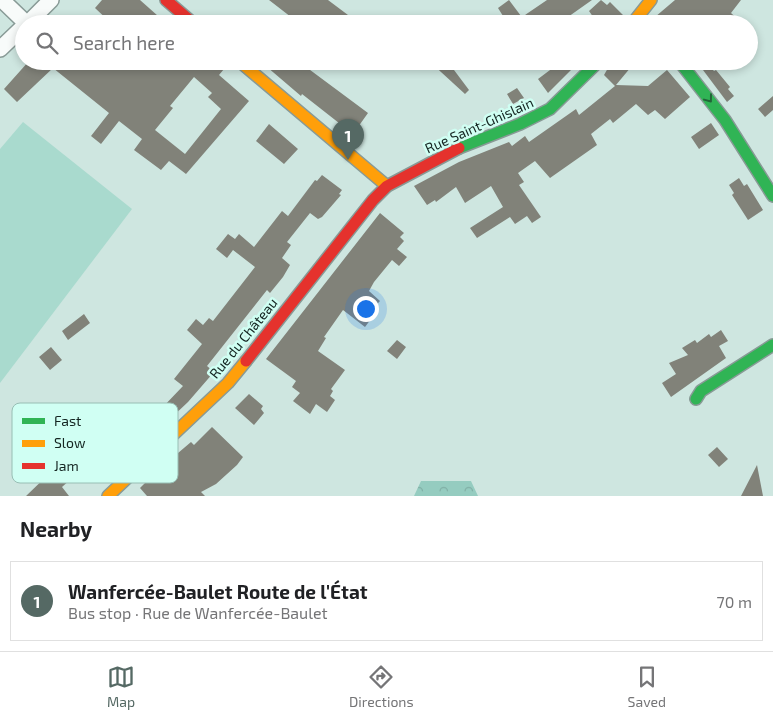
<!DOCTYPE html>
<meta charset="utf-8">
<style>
body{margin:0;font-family:"Exo 2",sans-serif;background:#f6f6f6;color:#202124}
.you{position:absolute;left:365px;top:308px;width:18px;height:18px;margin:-12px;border:4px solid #fff;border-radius:50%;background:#1a73e8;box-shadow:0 0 0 8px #1a73e833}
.badge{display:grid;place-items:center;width:32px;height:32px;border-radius:50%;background:#556964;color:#fff;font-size:16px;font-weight:700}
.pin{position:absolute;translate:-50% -41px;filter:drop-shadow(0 1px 2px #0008)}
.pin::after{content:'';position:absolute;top:26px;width:18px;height:15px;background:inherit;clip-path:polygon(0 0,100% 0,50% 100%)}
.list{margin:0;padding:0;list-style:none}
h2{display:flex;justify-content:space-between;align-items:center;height:65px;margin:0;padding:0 20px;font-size:21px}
h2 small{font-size:16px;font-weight:400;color:#757577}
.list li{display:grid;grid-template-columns:32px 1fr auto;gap:15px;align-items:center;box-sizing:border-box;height:80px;margin:0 10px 10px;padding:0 10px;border:1px solid #e0e0e0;border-radius:0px}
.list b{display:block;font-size:19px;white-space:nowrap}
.list p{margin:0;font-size:16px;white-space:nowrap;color:#757577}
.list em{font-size:16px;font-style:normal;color:#757577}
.icon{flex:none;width:28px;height:28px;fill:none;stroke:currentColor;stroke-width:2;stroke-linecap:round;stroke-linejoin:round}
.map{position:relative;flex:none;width:773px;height:496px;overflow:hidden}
.search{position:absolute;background:#fff;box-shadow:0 2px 8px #0003;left:15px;right:15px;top:15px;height:55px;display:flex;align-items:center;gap:12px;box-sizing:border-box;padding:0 18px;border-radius:28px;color:#757577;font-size:19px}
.sheet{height:155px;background:#fff}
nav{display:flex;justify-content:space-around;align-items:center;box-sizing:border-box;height:70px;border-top:1px solid #e0e0e0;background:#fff;font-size:14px;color:#757577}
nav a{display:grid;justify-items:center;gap:2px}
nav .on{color:#556964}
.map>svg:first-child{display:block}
.green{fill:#a9dace}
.forest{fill:url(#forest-crowns)}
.building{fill:#818279;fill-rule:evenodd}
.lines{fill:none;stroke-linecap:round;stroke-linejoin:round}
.street-casing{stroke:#889a96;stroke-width:18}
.fast-casing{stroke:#889a96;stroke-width:14}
.slow-casing{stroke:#889a96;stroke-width:14}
.jam-casing{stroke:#889a96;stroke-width:14}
.street{stroke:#f8fbfa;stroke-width:15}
.fast{stroke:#30b455;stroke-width:11}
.slow{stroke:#ff9f0a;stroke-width:11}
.jam{stroke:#e5322d;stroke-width:11}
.oneway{stroke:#216538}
.labels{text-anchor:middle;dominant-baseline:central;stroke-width:5;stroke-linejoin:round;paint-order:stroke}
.street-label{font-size:14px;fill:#142521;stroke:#d0fff3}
.key{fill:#d0fff3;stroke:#98beb4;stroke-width:1}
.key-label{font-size:14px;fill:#142521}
</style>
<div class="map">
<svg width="773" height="496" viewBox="0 0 773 496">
<defs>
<pattern id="forest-crowns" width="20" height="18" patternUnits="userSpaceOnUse" patternTransform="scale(1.25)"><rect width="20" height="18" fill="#95ccc0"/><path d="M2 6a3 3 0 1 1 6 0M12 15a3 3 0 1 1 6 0" fill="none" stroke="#80afa5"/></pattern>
</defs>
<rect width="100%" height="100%" fill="#cee6e0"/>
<!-- green -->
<path class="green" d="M23 122 132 209 0 383V149Z"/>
<!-- forest -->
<path class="forest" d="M421 481H471L478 496H414Z"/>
<!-- building -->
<path class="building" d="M102 0H140L167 24H112L95 8Z
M269 0H328L360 24H300Z
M509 0 521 16 511 24H491L503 16 498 8Z
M547 0H592L558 24H532L525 15Z
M601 0 607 5 610 2 623 15 618 24H598L589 11Z
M675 0H741L731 13 743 24H661L655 17Z
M29 61H89L99 69 105 61H214L224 69 219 75 249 101 186 174 169 161 161 170 134 150 142 139 119 121 101 144 91 136 109 113 53 68 17 102 4 89ZM194 77 212 93 208 97 221 109 185 154 155 130 173 108 170 106Z
M260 61H298L368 113 353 134 302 94 301 96Z
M429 61H463L454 70 469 90 465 94Z
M562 61H580L548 93 538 79Z
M612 61H636L616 85 648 86 667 70 690 97 665 119 655 110 648 115 636 104 613 123 610 119 591 134 597 145 550 178 535 161 518 173 524 182 519 185 541 217 532 223 527 216 515 224 510 217 477 238 470 228 503 207 491 186 465 203 456 187 436 202 435 200 427 205 414 186 459 162 509 142 512 146 525 136 529 142 576 109 579 115 615 86 604 75Z
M698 61H705L714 71 716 70 730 87 728 89 734 96 727 102 697 62Z
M517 88 524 98 513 104 507 94Z
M773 96V110L765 117 758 109Z
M711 123 719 135 699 149 691 137Z
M269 124 298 149 284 164 256 141Z
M322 175 342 190 339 194 341 195 322 217 318 219 310 213 287 242 291 245 282 258 290 265 283 277 270 293 267 290 207 366 214 372 188 402 170 419 161 409 183 386 174 379 202 344 187 330 196 319 203 325 209 318 213 321 255 267 233 250 227 258 216 249 228 234 235 239 239 234 254 247 282 211 288 216 315 180 317 181Z
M739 178 744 186 747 184 763 210 748 220 732 195 734 193 729 185Z
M380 213 404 233 400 237 404 241 397 249 407 257 399 266 392 260 374 282 369 291 380 301 367 315 371 319 365 327 343 310 324 337 326 338 318 351 345 370 331 389 333 391 330 396 335 400 327 412 316 404 310 414 293 401 300 393 292 387 296 381 266 359Z
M84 314 90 323 68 340 62 331Z
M721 330 728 341 719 346 726 358 671 397 662 383 676 374 669 363 688 355 682 348 695 340 697 343 709 334 711 337Z
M397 340 406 347 397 359 387 351Z
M51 347 62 360 50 370 39 357Z
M249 394 263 406 261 409 264 413 254 425 235 408Z
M128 404 142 420 82 474 80 471 62 487 69 496H26L79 445 84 450 106 429 103 426 111 419 109 417Z
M212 427 243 457 237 465 216 484 201 492 205 496H147L140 488 170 458 171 459 191 442 194 445Z
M717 447 728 459 719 467 708 455Z
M757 465 763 496H741Z"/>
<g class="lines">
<defs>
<path id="street" d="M2 0 27 24
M27 24 51 0
M0 49 24 26"/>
<path id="fast" d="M679 61 725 120 773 196
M459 148 520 124 550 109 599 61
M696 399 701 391 773 345"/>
<path id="slow" d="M632 24 651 0
M239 61 387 186
M108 496 228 383 246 361"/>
<path id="jam" d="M166 0 194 24
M246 361 373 200 387 186 459 148"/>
</defs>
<!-- street casing -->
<use href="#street" class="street-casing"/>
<!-- fast casing -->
<use href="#fast" class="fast-casing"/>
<!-- slow casing -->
<use href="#slow" class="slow-casing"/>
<!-- jam casing -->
<use href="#jam" class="jam-casing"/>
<!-- street -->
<use href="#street" class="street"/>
<!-- fast -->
<use href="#fast" class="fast"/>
<!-- slow -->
<use href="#slow" class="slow"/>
<!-- jam -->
<use href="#jam" class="jam"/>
</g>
<!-- one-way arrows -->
<defs><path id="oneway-chevron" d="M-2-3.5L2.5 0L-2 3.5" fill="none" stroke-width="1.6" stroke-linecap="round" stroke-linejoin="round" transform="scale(1.25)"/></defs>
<use class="oneway" href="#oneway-chevron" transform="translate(709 99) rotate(53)"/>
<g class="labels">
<!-- street labels -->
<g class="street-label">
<text transform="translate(479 125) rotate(-24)">Rue Saint-Ghislain</text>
<text transform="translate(243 338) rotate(-51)">Rue du Château</text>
</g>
</g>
<!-- legend -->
<rect x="12" y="403" width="166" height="80" rx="8" class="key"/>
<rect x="22" y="418" width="23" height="6" fill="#30b455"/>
<rect x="22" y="440" width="23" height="7" fill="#ff9f0a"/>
<rect x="22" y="463" width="23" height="6" fill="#e5322d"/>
<g class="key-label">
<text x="54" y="426">Fast</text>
<text x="54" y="448">Slow</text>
<text x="54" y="471">Jam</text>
</g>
</svg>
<div class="you"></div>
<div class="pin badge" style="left:348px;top:160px">1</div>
<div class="search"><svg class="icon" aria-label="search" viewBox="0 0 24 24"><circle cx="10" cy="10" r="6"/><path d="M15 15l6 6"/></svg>Search here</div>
</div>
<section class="sheet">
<h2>Nearby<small></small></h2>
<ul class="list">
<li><span class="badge">1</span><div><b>Wanfercée-Baulet Route de l'État</b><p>Bus stop · Rue de Wanfercée-Baulet</p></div><em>70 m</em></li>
</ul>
</section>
<nav>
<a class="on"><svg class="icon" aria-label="map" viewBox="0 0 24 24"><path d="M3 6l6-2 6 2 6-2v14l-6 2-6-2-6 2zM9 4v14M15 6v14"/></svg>Map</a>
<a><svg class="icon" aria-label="directions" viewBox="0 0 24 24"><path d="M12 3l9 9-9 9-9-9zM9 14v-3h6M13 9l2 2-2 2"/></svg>Directions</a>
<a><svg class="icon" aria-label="saved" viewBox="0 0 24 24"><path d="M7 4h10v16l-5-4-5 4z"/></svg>Saved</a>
</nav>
